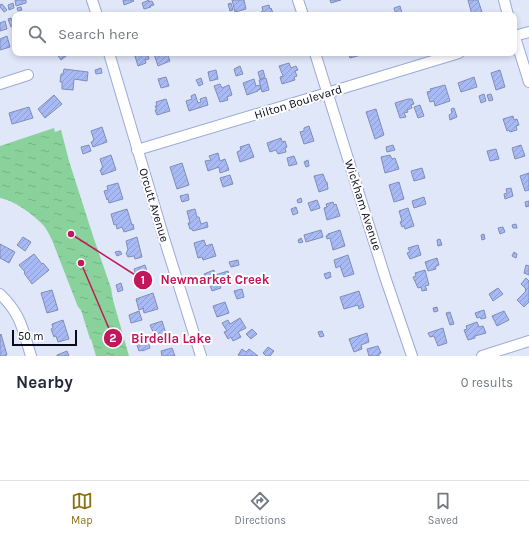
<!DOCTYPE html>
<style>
body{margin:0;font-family:Karla,sans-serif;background:#f2f2f3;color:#1f2937}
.scale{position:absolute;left:12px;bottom:10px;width:65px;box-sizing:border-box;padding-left:4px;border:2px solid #080c1c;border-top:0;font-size:11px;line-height:14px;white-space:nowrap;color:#080c1c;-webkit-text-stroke:3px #fff;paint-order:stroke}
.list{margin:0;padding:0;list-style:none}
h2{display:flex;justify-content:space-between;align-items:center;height:52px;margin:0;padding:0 16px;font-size:17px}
h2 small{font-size:13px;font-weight:400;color:#747a83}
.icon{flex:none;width:22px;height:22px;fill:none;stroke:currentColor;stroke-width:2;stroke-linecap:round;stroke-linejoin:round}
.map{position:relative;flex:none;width:529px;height:356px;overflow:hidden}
.search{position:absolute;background:#fff;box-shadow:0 2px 6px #0003;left:12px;right:12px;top:12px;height:44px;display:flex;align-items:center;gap:10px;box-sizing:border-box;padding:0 14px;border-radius:8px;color:#747a83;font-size:15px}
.sheet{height:124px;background:#fff}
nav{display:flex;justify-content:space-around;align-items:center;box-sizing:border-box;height:56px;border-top:1px solid #e0e1e3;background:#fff;font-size:11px;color:#747a83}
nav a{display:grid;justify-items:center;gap:2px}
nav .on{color:#8b7013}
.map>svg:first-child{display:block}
.water{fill:url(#water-ripples)}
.building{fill:url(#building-hatch);stroke:#7f8db7}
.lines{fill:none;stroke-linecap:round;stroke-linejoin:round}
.minor-casing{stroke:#9caad6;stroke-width:12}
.minor{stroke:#fff;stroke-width:10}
.labels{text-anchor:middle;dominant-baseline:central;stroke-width:4;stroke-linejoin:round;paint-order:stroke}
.street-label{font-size:12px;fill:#080c1c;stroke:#fff}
.leader{fill:none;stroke:#c2185b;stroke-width:1.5}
.callout-dot{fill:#c2185b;stroke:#fff;stroke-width:1.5}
.mark-label{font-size:12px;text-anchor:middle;font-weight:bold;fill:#fff}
.callout-label{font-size:13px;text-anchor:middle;font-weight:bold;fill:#c2185b;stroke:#fff;stroke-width:4;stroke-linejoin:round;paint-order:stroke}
</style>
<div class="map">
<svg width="529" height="356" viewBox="0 0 529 356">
<defs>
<pattern id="water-ripples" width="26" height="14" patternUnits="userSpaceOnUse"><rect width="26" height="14" fill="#89d29b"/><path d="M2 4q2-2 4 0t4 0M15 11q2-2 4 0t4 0" fill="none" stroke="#75b385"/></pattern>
<pattern id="building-hatch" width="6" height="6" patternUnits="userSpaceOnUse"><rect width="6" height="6" fill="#a8baf5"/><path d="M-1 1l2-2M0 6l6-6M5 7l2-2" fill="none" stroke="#8f9fd1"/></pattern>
</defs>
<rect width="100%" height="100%" fill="#e0e7f9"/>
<!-- water -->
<path class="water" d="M54 128 55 132 61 130 69 161 94 239 111 288 113 300 129 356H96L91 339H90L81 310 78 307 52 240C49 234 46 227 40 222 31 213 13 200 0 198V146Z"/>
<!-- building -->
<path class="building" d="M15 0H26V3L16 6Z
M123 0H133L134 1 124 5Z
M149 0V2L152 1 154 5 150 6 151 7 144 9 142 3Z
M232 0H244L246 9 235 12Z
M330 0H341L331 3Z
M468 0H478L483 15H472Z
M13 3 14 8 9 10 8 5Z
M231 3 233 10 230 11 228 4Z
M2 4 7 10 4 12 0 7V5Z
M269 5 270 9 271 8 273 13 274 12 275 15H262L261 12 263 11 262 7Z
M400 6 402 13 396 15 394 8Z
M21 7 22 10 18 11 17 8Z
M11 18 12 21 15 20V26L11 27 8 19Z
M5 21 7 29 0 31V23Z
M7 36 10 47 0 50V39Z
M56 53H70L61 60Z
M134 53H151V54L148 55 149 59 145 60 146 63 138 66Z
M157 53H167L170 61 158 66 154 54Z
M348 53H360L361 55 350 58Z
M289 63 291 68 296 66 298 70 295 71 297 76 294 77 295 80 282 84 280 77 283 76 279 66Z
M240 66 243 74 236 76 234 69Z
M101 68 102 73 96 74 95 70Z
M64 69 88 72 87 81 74 79 73 90 62 89V82H60L61 74H63Z
M216 70 218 79 210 81 208 72Z
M263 70 265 77 260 79 258 72Z
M500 70 505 87 496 90 491 73Z
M166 77 169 86 161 88 158 79Z
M474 77 477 87 461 92 458 83Z
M201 78 203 84 199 86 196 80Z
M266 78 269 90 262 92 259 80Z
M254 79 256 86 260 85 261 89 258 90V91L247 95 243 83Z
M220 84 222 88 229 85 232 95 227 97 228 100 220 102 214 86Z
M445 85 450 101 435 106 434 101 430 102 427 92 431 91 430 89Z
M195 94 198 103 201 102 200 99 206 97 208 105 189 111 186 101 192 99 191 96Z
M484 94 486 101 481 103 479 96Z
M491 94 493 100 489 101 487 95Z
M54 95 62 104 45 118 38 109Z
M166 99 170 111 157 115 155 110H157L155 106H157L156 102Z
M408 99H412L414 104 411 105 412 108 407 110 408 112 404 113 406 117 400 118 395 103Z
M420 105 424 116 418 118 414 107Z
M29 107 33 118 12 124 9 113Z
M454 108 457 117 450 120 449 115 452 113 451 109Z
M376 109 384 135 375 139 366 112Z
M513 116 514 120 517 119 519 125 516 126 517 130 510 132 509 130 507 131 503 119Z
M309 126 314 141 304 144 300 132 304 131V128Z
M102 127 107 142 93 147 91 142H93V140H94L91 131Z
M281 138 282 142 285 141 287 147 285 148 286 152 278 154 276 150 270 152 267 143Z
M249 144 254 157 240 162 237 152 241 150 240 147Z
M89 145 91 151 83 154 81 147Z
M393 145 395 150 387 152 386 147Z
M521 145 525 156 515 159 512 148Z
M496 149 499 159 490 161 487 151Z
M218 153 220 161 225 159 229 170 220 173 219 167 208 171 205 161 211 160 209 156Z
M111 155 116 170 102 175 100 170H102L101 168H103L100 159Z
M390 155 392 159 395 158 399 169 385 173 381 157Z
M294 156 297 164 289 166 287 158Z
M308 160 309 166 306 167 304 162Z
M182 163 189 185 177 189 170 167Z
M422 168 425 178 414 181 411 171Z
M529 173V190L525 191 520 176Z
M323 174 326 182H327L328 189 319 192 314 176Z
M230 175 233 184 223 187 220 178Z
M399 182 404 199 394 202 389 185Z
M118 183 123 199 109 203 108 199 107 200 104 191 108 190 107 186Z
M511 188 513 196 505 199 504 194 507 193 506 189Z
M188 194 189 200 182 202 180 196Z
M424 197 426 204 414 208 412 201Z
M301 198 302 202 298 203 297 200Z
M317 200 320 208 311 211 308 203Z
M529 201V206L526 207 525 202Z
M333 202 334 205 336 204 340 216 327 220 324 208 327 207 326 204Z
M296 207 298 213 293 215 291 209Z
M408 208 414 226 405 229 404 226 402 227 400 222 402 221 399 211Z
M127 209 132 225 133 224 134 229 124 232 122 227 117 229 116 224 114 225 111 214Z
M195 209 197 217H199L201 224 207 222 208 227 193 231 192 229H190L188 223H190L187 211Z
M516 224 517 228H513L512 225Z
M503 227 505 232 500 234 498 228Z
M321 230 323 237 306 242 304 235Z
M340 230 345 246 333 250 330 238 327 239 326 236 328 235V234Z
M484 234 485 239 482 240 481 235Z
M23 237 31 242 25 251 17 245Z
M137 237 142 257 135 259 134 256 128 257 126 253 127 252V251L128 250 126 241Z
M301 238 303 242 299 243 298 240Z
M440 239 442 245 438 246 437 240Z
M204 240 206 246 212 244 216 256 203 260 202 257 198 258 194 243Z
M0 244 15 252 9 263 0 258Z
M418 245 421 255 410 259 407 253 410 252 408 248Z
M120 251 122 254 117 256 115 252Z
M514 252 517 254 516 258 512 256Z
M34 254 42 264 43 263 49 270 32 284 24 273 25 272 19 265Z
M348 255 354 274 344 277 340 266 336 268 334 260Z
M437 258 439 265 435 267 436 269 428 271 425 262Z
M238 260 239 265 231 267 229 262Z
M145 265 150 281 136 286 134 282 136 281 135 279H137L134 269Z
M526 265 529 266V275L524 273Z
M214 270 215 275 228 271 231 282 220 286 221 288 212 291 207 277 205 278 204 274Z
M425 270 429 285 425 286 427 290 422 291 421 287 418 288 413 277 416 276 415 273Z
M330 272 331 277 326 279 324 274Z
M526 278 529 281V302L524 307 517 300 526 291 525 290 526 289 521 284Z
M121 283 123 290 118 292 116 285Z
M498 288 503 294 493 301 489 294Z
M242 289 244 297 237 299 234 291Z
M52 290 58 310 47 313 41 293Z
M359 291 364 307 359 309 358 305 344 309 340 297Z
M153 293 158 309 144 313 143 309 144 308 139 310 136 299Z
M225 302 229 313 217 317 213 306Z
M437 307 438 311 434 312 433 308Z
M484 310 486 318 481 319 480 317 477 318 475 313Z
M139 311 142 320 131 323 129 315Z
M504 311 509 320 497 326 492 316Z
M450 312 454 324 450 325 446 313Z
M240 318 246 328 238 332 241 337 233 341 231 337 228 339 224 332 227 331 222 323 228 320 230 324Z
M63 320 69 339 58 342 56 336 54 337 51 329 53 328 52 324Z
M162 321 167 337 153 341 151 335 154 334 150 325Z
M477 322 479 327 483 326 486 333 475 336V338L468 340 464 330 467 329 466 326Z
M443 328 447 343 438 346 434 336 430 337 428 333Z
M252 329 257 334 251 339 246 334Z
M322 331 324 336 320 337 318 332Z
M367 333 369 342 361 345 362 349 354 352 349 339Z
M1 334 7 355 4 356H0V335Z
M148 341 150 348 142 351V350L139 351 137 345Z
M378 346 381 353 379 354V356H369L367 349Z
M268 347 274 351 270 356H266L263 353Z
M172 348 175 356H162L161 351Z
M242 349 246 352 249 349 258 356H240L238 355Z
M67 351 69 356H57V355Z"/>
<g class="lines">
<defs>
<path id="minor" d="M92 0 97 15
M298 0 303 15
M504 0 508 15
M514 34 529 82
M514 36 529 32
M109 53 163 235 201 356
M315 53 385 277 412 356
M0 84 28 75
M137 150 327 93 459 53
M0 294C21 314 23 330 31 356
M482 356 529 341"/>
</defs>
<!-- minor casing -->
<use href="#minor" class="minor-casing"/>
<!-- minor -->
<use href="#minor" class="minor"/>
</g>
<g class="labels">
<!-- street labels -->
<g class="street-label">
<text transform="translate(298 102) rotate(-17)">Hilton Boulevard</text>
<text transform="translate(154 205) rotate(73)">Orcutt Avenue</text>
<text transform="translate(363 205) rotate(72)">Wickham Avenue</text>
</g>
</g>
<!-- callouts -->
<path class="leader" d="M71 234L143 280M81 263L113 338"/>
<g class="callout-dot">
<circle cx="71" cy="234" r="4"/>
<circle cx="81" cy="263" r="4"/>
<circle cx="143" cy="280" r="10"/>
<circle cx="113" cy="338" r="10"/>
</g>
<g class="mark-label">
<text x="143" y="284">1</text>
<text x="113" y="342">2</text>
</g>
<g class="callout-label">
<text x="215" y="284">Newmarket Creek</text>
<text x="171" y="343">Birdella Lake</text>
</g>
</svg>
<div class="scale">50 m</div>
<div class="search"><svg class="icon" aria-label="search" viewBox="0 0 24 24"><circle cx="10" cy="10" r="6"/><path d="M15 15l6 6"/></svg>Search here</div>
</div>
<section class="sheet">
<h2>Nearby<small>0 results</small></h2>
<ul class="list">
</ul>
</section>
<nav>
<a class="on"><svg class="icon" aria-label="map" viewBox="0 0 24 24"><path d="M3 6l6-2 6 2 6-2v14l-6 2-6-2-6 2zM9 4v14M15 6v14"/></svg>Map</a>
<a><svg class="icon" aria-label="directions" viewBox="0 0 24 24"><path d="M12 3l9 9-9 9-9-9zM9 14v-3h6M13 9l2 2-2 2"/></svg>Directions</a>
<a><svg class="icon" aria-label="saved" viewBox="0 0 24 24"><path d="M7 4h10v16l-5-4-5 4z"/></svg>Saved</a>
</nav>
